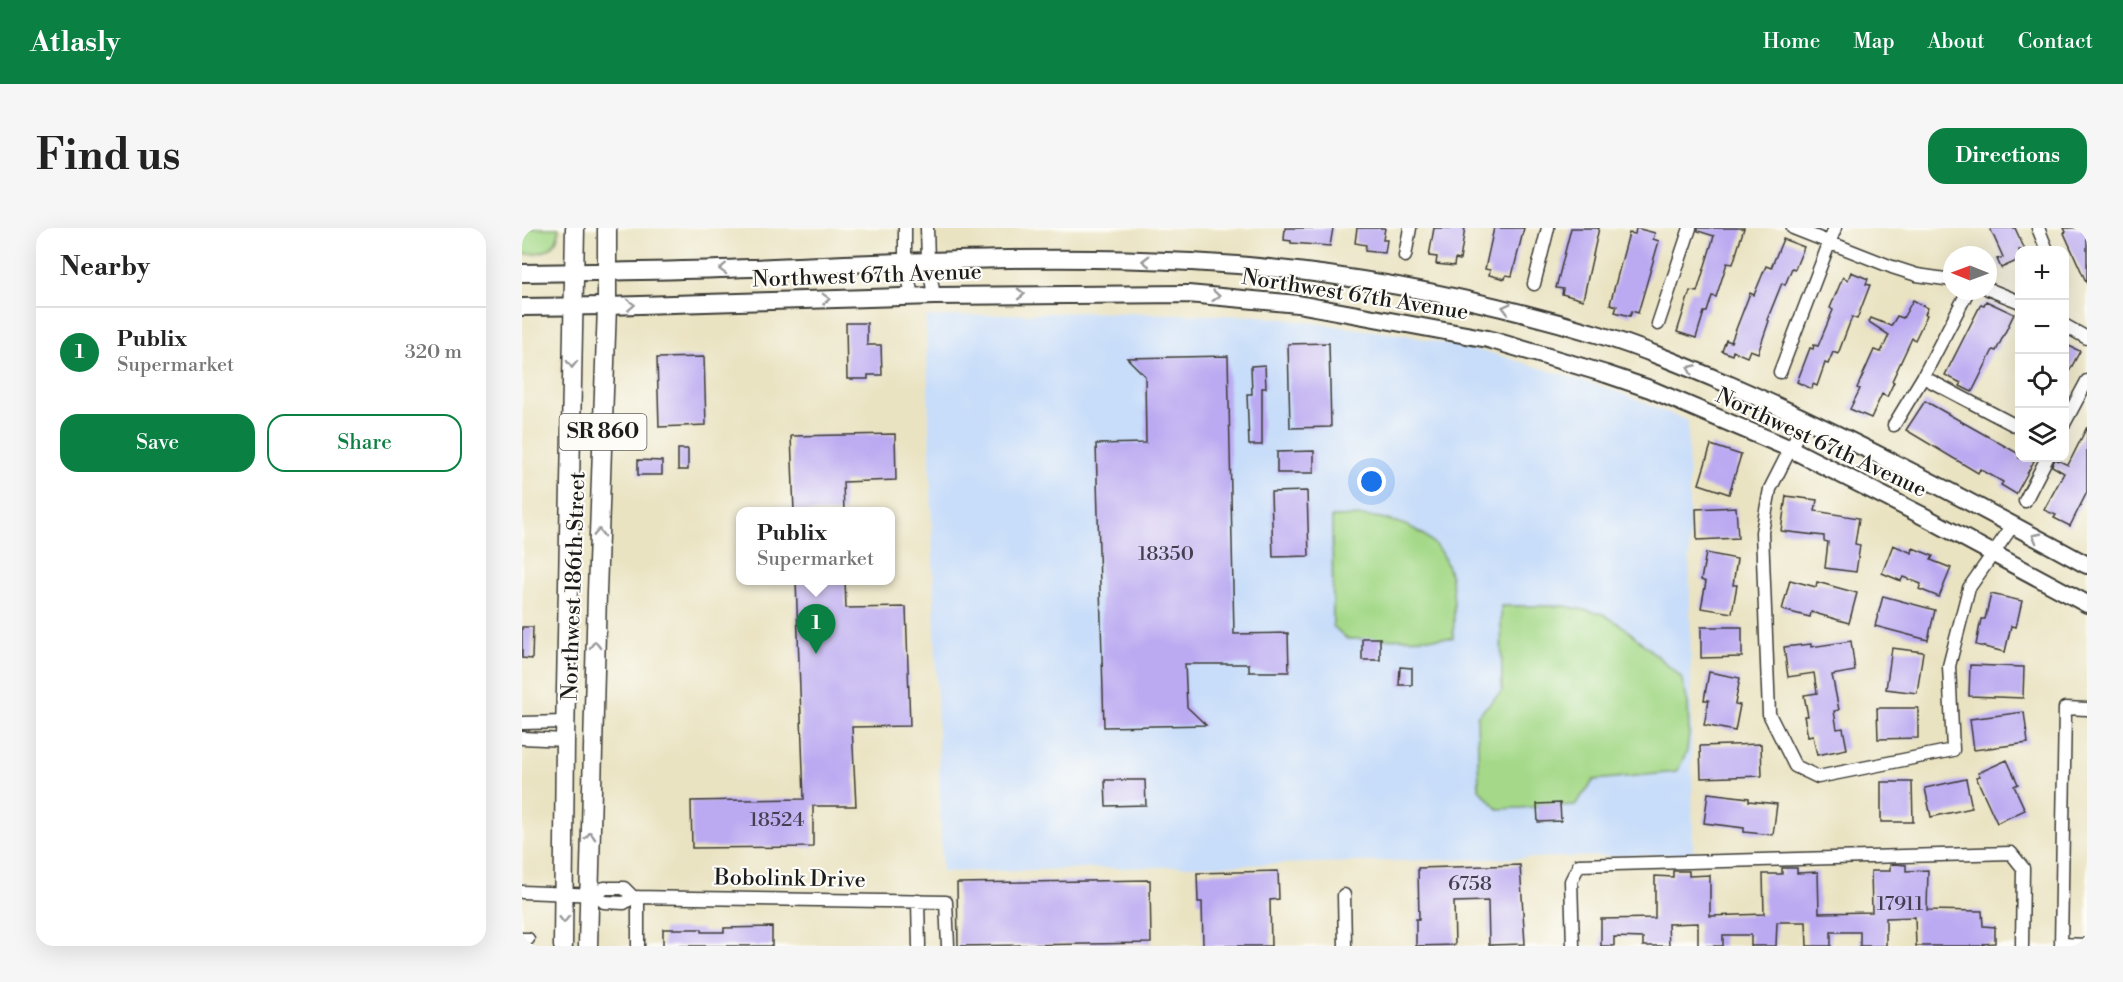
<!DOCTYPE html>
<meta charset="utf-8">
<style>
body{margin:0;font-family:"Libre Bodoni",serif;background:#f6f6f6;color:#222}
.controls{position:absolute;right:18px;top:18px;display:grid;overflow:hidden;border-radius:12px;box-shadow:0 6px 24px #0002}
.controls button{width:54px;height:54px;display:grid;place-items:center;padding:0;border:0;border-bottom:2px solid #e0e0e0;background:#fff;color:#222;font:30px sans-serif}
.compass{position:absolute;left:1421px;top:18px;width:54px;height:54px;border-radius:50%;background:#fff;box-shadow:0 6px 24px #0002;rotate:271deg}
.you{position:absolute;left:850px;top:254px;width:21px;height:21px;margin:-15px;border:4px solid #fff;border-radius:50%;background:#1a73e8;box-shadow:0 0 0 9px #1a73e833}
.badge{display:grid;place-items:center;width:39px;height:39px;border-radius:50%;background:#0b8043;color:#fff;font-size:20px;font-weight:700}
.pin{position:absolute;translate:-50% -50px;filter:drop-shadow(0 2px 3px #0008)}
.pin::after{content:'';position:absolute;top:32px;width:21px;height:18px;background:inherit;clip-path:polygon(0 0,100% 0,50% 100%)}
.popup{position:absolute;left:214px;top:279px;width:159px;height:78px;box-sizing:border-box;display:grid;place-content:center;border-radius:12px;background:#fff;filter:drop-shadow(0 2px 4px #0005);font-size:20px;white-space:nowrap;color:#767676}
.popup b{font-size:22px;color:#222}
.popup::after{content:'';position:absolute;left:50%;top:100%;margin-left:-12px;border:12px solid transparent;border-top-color:#fff}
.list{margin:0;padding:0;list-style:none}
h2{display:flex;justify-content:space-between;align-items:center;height:78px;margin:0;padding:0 24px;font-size:26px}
h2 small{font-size:20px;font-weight:400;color:#767676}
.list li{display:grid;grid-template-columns:39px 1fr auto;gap:18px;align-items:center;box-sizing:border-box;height:90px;padding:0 24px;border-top:2px solid #e0e0e0}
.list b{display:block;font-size:22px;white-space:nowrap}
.list p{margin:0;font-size:20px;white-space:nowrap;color:#767676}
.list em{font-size:20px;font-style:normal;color:#767676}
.actions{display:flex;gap:12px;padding:18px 24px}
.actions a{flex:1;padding:14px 0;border:2px solid #0b8043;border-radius:18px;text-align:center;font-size:21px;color:#0b8043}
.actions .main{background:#0b8043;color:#fff}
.icon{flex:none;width:33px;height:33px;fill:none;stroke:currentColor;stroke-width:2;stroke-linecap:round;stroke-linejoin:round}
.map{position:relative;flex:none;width:1565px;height:718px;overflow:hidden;border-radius:18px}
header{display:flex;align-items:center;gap:36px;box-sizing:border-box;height:84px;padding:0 30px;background:#0b8043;color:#fff}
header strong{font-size:28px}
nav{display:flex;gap:33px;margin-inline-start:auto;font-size:21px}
.intro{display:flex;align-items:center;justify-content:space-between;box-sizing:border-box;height:144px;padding:0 36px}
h1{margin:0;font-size:42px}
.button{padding:15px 27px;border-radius:18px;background:#0b8043;color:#fff;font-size:21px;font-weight:700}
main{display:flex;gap:36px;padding:0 36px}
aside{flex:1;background:#fff;border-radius:18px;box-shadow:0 6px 24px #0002}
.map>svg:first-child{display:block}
.built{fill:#c8ddf9}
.green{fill:#a5d989;stroke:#607a52;stroke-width:1.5}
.building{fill:#bbaaf1}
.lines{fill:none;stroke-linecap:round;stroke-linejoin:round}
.street-casing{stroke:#3b3a35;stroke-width:15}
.secondary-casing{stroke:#3b3a35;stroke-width:20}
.primary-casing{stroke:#3b3a35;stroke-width:21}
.street{stroke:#fff;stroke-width:12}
.secondary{stroke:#fff;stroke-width:16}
.primary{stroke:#fff;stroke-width:18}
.oneway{stroke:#999}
.labels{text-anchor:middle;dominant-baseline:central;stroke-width:4.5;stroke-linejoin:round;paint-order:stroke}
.number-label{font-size:20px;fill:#444051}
.shield{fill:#fdfcf7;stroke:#605f5e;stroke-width:1.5}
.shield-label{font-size:21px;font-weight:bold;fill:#1c1c1c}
.street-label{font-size:22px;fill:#1c1c1c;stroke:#fdfcf7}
</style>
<header>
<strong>Atlasly</strong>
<nav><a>Home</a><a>Map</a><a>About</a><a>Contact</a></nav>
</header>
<div class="intro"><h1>Find us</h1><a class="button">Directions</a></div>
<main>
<aside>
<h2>Nearby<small></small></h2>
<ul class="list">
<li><span class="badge">1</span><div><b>Publix</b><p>Supermarket</p></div><em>320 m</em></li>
</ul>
<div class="actions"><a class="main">Save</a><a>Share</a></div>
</aside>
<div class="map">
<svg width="1565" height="718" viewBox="0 0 1565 718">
<rect width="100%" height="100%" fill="#fdfcf7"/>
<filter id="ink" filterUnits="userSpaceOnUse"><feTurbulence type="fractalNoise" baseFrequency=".0167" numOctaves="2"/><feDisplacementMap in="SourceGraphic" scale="12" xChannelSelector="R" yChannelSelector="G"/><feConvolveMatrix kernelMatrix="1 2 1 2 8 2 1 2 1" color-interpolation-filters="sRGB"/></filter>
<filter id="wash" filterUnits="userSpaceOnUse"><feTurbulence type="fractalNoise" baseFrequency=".008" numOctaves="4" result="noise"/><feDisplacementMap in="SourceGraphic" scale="24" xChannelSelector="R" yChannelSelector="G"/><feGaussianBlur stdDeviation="1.35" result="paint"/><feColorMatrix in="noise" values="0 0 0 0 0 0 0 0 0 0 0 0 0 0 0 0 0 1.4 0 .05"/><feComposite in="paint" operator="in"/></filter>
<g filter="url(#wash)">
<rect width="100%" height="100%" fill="#eae3c2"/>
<!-- built -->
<path class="built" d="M560 84 738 88 883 107 973 126 1094 163 1166 193 1171 626 420 644 404 89Z"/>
<!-- green -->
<path class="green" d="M0 0H37C36 24 19 26 0 26Z
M810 289C823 289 838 287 851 289 859 289 867 293 874 294 932 310 935 359 931 410L825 411 811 398Z
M979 378H1043L1081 386 1102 399 1159 449 1166 475 1167 505 1165 523 1155 544 1072 552 1053 577 976 581 957 561 955 488 980 463Z"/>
<g id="blocks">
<!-- building -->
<path class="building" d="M763 0H811L808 18 769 15V13L762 12Z
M835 0H863L861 12H865L863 25 843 23 844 17 833 15Z
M912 0H943L938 32 933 31 932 38 914 36 915 29 907 28Z
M972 0H1002L990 48 984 47 983 51 967 47 968 42 963 41Z
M1049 0H1077L1061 72 1040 66 1041 61 1034 60Z
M1114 0 1133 5 1131 11 1137 13 1116 85 1110 83 1108 88 1093 84 1095 78 1088 76 1107 5 1113 6Z
M1176 0H1222L1211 36 1205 35 1194 69 1190 68 1185 84H1182L1174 110 1155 104 1168 63 1175 64 1192 8 1176 3Z
M1468 0H1493L1503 22H1497V32L1479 40 1475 31 1481 29Z
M1542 0H1565V56L1542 5 1544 4Z
M1261 11 1282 19 1273 41 1270 40 1263 57 1260 55 1245 92 1247 93 1236 125 1228 122 1225 129 1211 123 1210 127 1200 123 1204 112 1209 114 1228 65 1232 67 1244 38 1249 40Z
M1329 44 1346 51 1344 56 1348 57 1335 91 1330 89 1316 126 1311 124 1306 136 1303 135 1295 158 1291 156 1290 161 1275 154 1288 120 1291 121 1292 117 1296 118 1311 82 1308 80 1321 49 1326 52Z
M1391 72 1406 80 1403 86 1405 87 1393 112 1390 110 1370 153 1372 154 1365 169 1360 166 1349 190 1328 181 1338 161 1335 160 1352 122 1359 124 1367 107 1347 94 1349 90 1369 98 1375 88 1381 90Z
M1464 73 1492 86 1474 123 1471 122 1450 164 1438 158 1439 155 1423 147 1459 76 1462 77Z
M324 95H345V117H359L360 147H346V151H325Z
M807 115 809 199 768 200 766 116Z
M1547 118 1558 123 1542 153V127Z
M706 128 712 406 766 405 767 444H727V436H663L665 479 684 497 582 499 574 216 624 215 623 148 605 130Z
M182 129 184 197 137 199 135 130Z
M743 137 744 160H740V217H727L725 166H730L729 138Z
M1403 173 1497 226V230H1506L1512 233 1494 266 1479 257 1481 254 1458 241 1456 245 1384 202Z
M1565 199V264L1548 298 1532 290 1534 287 1522 282 1542 245 1530 238 1533 231 1546 237Z
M373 206 374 252 321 254 322 284H272L269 208Z
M1189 217 1219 227 1207 266 1177 256Z
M156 221H166V242H156Z
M792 223V245H755V224Z
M116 232 140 233V247H116Z
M785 263 787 328 751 329 749 264Z
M1264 268 1295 272 1293 283 1337 290 1333 316 1338 317 1334 344 1303 340 1306 314 1302 313V308L1259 303Z
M1214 279 1216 310 1175 312 1174 281Z
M1371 317 1390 325 1391 320 1411 328 1409 332 1429 340 1417 369 1397 361 1399 356 1381 349 1379 353 1360 345Z
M1184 325 1215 331 1211 357H1215L1210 385 1179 380 1184 354 1179 352Z
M274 352H323L324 380 384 379 388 498 330 499 334 578H291V619L170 620 169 573 282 571Z
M1268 352 1294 359 1295 354 1335 365 1327 395 1289 384 1288 389 1260 382Z
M1469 366 1500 373 1494 399 1489 398 1483 424 1454 417 1459 391H1463Z
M1361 368 1413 382 1406 412 1353 398Z
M0 399H11L10 431 0 430Z
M1179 399H1220V429L1179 430Z
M840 410H858V432H840Z
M1329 413 1333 443 1310 447 1317 482 1312 483 1315 501 1321 500 1325 521 1295 527 1291 508 1286 509 1282 488H1286L1282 467 1295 465 1292 445 1266 449 1262 419 1289 416V419Z
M1370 420 1401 424 1395 465 1364 461Z
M1448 437 1502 439 1501 470 1447 468Z
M878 439 890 440V457H877Z
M1187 444 1218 450 1213 476 1218 477 1213 503 1182 497 1187 472H1182Z
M1355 480H1396V510L1356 511Z
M1502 484 1506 515 1452 522 1448 491Z
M1239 516 1240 548 1179 550 1178 518Z
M1485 532 1496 556 1492 558 1503 582 1475 595 1454 549 1458 548 1456 545Z
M1444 551 1450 580 1409 589 1403 560Z
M583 552H623L624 577 584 578Z
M1359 554H1390L1391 594H1359Z
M1186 565 1227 570V573L1255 576 1251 607 1222 604V600L1182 595Z
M1038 575 1039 593 1016 594 1015 576Z
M1373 636 1384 637V643L1406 642 1405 682 1460 683 1461 698 1473 699V715L1461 716V718H1394L1393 689 1364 690V718H1338V704H1309V718H1285L1284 694H1255L1254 718H1229V707H1201V718H1176V695L1146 696 1147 718H1121V710L1092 709V718H1079V691L1133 690V648L1151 649V643H1167V648L1188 647V688L1242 686 1241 646H1260V640H1275V645L1296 644 1297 685 1350 684 1349 643H1368V637Z
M998 637 1003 716 967 717 966 673 932 674 933 717 894 718V691H897L896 640Z
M756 643 757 671 748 672 749 718H681L680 674H676L675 645Z
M628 652 629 715 436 718 435 655Z
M250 699V718H141V701H180V704H202V700Z"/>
</g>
</g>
<g filter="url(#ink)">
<use href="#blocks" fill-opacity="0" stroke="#3b3a35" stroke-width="1.5"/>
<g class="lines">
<defs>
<path id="street" d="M383 0V33L390 68
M405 0 406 32 412 68
M1271 0 1370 39 1395 47 1430 52
M1516 0 1525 22
M883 28 888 0
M1012 56 1026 0
M1466 61 1498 74
M1136 96 1168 0
M1542 97 1565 110
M1258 144 1313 0
M1401 149 1498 200
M1284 190 1248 261 1240 304 1247 486 1273 538 1296 549 1431 522 1427 438 1447 360 1491 297
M1542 196 1565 153
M1372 197 1401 149 1446 63
M1503 273 1525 230
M0 495 44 494
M0 510 43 512
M0 664 76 667 82 660H102L111 669
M76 667 82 674 102 675 111 669 424 674 426 718
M822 667 823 718
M396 673 397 718
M0 711H6
M1539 716 1565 717
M116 718V669
M1051 718 1049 653 1057 637 1489 625 1501 640 1500 718
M1539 718 1543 480 1565 481"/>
<path id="secondary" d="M0 45C76 44 152 43 229 40 375 34 523 26 669 34 807 41 946 67 1078 107 1123 121 1165 139 1208 157 1330 210 1448 274 1565 337
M0 79 85 78 412 68 666 66 776 76 966 111 1084 146 1128 161 1269 221 1405 290 1565 376"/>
<path id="primary" d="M41 718 43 512 53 0
M66 718 75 364 85 78V0"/>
</defs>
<!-- street casing -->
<use href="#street" class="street-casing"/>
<!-- secondary casing -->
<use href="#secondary" class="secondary-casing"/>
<!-- primary casing -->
<use href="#primary" class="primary-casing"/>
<!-- street -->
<use href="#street" class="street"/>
<!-- secondary -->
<use href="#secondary" class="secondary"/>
<!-- primary -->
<use href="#primary" class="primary"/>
</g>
<!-- one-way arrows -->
<defs><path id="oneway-chevron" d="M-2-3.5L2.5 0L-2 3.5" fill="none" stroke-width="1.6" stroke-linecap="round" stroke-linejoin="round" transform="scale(1.5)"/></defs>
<g class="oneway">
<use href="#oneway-chevron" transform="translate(624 33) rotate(-179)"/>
<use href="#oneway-chevron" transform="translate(201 41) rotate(178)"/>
<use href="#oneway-chevron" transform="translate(499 66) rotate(-1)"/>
<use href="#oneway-chevron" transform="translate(694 68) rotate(5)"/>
<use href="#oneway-chevron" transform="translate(304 71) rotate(-2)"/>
<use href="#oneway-chevron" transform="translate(109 77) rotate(-2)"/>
<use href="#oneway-chevron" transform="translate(984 80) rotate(-165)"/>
<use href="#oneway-chevron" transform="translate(50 136) rotate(91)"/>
<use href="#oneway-chevron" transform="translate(1169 141) rotate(-157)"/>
<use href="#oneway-chevron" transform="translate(77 305) rotate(-88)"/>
<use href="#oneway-chevron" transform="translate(1514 309) rotate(-152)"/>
<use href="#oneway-chevron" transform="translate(73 417) rotate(-89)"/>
<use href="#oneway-chevron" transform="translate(68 608) rotate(-88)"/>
<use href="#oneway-chevron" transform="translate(42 691) rotate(91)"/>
</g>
</g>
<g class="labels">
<!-- number labels -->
<g class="number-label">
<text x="644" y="326">18350</text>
<text x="255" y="592">18524</text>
<text x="948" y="656">6758</text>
<text x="1378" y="676">17911</text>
</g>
<!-- shield labels -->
<rect class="shield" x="37.5" y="186" width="87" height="36" rx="4.5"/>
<g class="shield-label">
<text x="81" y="204">SR 860</text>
</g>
<!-- street labels -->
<g class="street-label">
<text transform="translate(345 48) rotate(-2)">Northwest 67th Avenue</text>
<text transform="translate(833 67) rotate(9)">Northwest 67th Avenue</text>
<text transform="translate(1299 215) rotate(25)">Northwest 67th Avenue</text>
<text transform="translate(52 358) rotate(-88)">Northwest 186th Street</text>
<text transform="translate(268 651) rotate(1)">Bobolink Drive</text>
</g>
</g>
</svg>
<div class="controls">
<button>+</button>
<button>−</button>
<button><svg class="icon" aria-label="locate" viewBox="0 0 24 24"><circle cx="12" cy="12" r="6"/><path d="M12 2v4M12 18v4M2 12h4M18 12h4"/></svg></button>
<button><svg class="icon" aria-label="layers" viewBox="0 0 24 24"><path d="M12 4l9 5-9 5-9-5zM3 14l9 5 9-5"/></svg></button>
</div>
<svg class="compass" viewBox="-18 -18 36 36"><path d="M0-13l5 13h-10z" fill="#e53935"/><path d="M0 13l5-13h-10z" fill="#767676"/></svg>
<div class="you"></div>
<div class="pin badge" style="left:294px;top:426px">1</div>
<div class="popup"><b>Publix</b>Supermarket</div>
</div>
</main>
